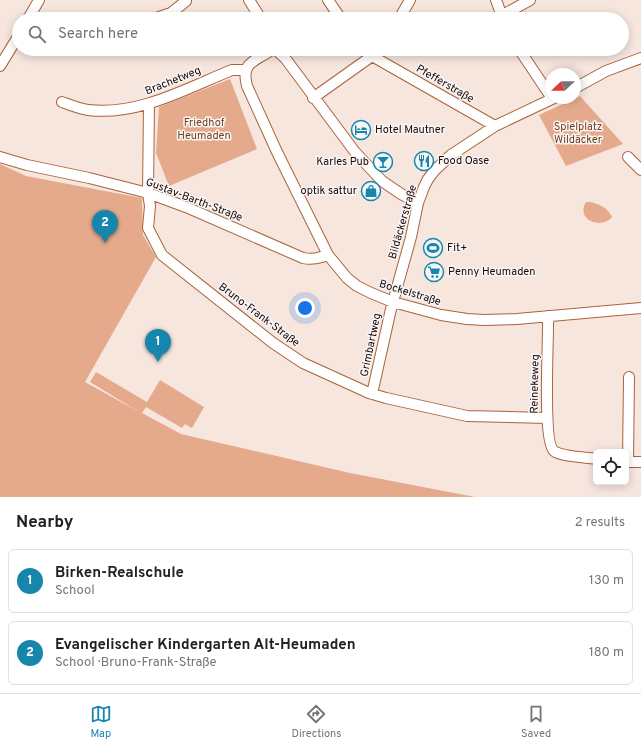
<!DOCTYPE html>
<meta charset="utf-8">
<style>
body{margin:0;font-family:Overpass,sans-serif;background:#f6f6f6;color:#202124}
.controls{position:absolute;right:12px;bottom:12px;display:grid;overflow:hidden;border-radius:6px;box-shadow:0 2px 10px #0003}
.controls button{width:36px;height:36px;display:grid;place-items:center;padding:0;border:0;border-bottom:1px solid #e0e0e0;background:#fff;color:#202124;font:20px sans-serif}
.compass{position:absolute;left:545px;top:68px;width:36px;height:36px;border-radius:50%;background:#fff;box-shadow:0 2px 10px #0003;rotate:248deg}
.you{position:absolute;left:305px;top:308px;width:14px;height:14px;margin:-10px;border:3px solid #fff;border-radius:50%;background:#1a73e8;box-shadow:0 0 0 6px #1a73e833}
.badge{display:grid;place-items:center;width:26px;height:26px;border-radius:50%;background:#1786ad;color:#fff;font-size:13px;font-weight:700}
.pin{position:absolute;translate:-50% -33px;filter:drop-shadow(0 1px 2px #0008)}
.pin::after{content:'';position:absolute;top:21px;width:14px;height:12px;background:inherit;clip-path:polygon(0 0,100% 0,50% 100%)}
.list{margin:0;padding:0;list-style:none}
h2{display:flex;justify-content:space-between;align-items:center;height:52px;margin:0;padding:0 16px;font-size:17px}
h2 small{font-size:13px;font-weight:400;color:#757577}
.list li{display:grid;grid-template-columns:26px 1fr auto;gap:12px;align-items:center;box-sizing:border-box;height:64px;margin:0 8px 8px;padding:0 8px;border:1px solid #e0e0e0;border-radius:6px}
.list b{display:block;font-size:15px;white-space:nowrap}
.list p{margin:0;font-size:13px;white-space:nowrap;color:#757577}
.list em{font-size:13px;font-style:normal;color:#757577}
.icon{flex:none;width:22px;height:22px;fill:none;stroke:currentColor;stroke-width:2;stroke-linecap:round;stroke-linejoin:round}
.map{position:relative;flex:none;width:641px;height:497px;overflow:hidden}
.search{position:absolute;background:#fff;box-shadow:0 2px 10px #0003;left:12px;right:12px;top:12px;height:44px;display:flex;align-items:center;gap:10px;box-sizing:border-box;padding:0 14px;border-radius:22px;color:#757577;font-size:15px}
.sheet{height:196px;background:#fff}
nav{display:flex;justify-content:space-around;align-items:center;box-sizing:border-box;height:56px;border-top:1px solid #e0e0e0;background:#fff;font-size:11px;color:#757577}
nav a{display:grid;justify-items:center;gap:2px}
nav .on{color:#1786ad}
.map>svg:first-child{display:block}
.green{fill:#e5aa8c}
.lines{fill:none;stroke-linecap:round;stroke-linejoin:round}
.minor-casing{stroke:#ab623a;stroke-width:12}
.minor{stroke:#fff;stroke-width:10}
.labels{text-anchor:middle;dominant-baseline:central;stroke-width:3;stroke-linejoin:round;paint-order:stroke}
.street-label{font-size:11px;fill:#200500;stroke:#f7f7f7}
.park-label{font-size:11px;fill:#7a3d19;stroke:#f7f7f7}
.poi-label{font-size:11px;fill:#200500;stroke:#f7f7f7;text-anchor:start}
</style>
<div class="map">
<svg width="641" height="497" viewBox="0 0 641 497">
<rect width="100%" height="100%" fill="#f7e6de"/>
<!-- green -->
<path class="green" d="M230 79 257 149 169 186 156 153 159 107Z
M580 96 623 144 566 166 539 115Z
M0 164 26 176 142 198 143 235 156 257 85 382 139 412 90 382 96 372 147 402 160 380 204 407 192 428 185 424 182 428 146 407 142 413 181 434 350 473 475 497H0Z
M586 202C595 201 609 208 612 217 601 230 575 220 586 202Z"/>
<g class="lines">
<defs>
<path id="minor" d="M249 0 261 19
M328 0 341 19
M496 0 503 19
M501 16 530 0
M28 19 39 0
M153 19 171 13 186 1
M399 19 410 0
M272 49 270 51C253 62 241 63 247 86L277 152 328 255 347 278 357 286 371 293 393 302 441 315 467 319 484 320 517 319 641 308
M275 49 285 58 355 152 382 181 401 194 418 203
M365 49 372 56 495 126
M519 49 551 97
M0 66 19 35
M575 88 606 71 641 58
M313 98 372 56 378 49
M62 102C70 105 80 109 88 110 139 116 187 88 232 70H245
M149 104 148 193 150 206 148 228 162 255 273 343 303 363 369 393 386 398 467 416 547 418
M0 157 27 165 89 178 148 193 186 207 303 258C312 260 319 258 328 255
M628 157 641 170
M548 316C549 336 542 442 554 451 562 457 585 457 596 459
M372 394 391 309 411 237 418 203 424 187 428 179 435 170 451 155 495 126 554 98
M626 462H641
M628 462 629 377"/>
</defs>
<!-- minor casing -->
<use href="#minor" class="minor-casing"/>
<!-- minor -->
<use href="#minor" class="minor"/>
</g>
<!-- icons -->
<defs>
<symbol id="hotel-ring" viewBox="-11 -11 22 22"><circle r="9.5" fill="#f7f7f7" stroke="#1786ad" stroke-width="1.5"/><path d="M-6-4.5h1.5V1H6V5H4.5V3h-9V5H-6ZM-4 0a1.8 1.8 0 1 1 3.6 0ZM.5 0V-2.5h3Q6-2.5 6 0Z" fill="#1786ad"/></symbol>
<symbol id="restaurant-ring" viewBox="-11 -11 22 22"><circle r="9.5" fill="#f7f7f7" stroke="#1786ad" stroke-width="1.5"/><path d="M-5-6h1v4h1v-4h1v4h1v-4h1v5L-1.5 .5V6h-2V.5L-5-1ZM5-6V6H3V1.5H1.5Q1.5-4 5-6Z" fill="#1786ad"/></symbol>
<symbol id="bar-ring" viewBox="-11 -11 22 22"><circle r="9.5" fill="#f7f7f7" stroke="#1786ad" stroke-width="1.5"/><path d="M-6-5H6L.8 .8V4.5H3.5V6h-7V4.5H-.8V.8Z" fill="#1786ad"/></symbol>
<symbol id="shop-ring" viewBox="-11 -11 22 22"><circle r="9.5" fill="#f7f7f7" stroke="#1786ad" stroke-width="1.5"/><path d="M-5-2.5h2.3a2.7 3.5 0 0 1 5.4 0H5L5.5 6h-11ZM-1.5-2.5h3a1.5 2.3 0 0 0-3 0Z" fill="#1786ad"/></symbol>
<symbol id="stadium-ring" viewBox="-11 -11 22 22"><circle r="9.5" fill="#f7f7f7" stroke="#1786ad" stroke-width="1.5"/><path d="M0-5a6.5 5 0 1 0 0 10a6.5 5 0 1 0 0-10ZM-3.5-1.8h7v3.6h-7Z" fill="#1786ad"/></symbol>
<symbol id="supermarket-ring" viewBox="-11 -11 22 22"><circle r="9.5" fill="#f7f7f7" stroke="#1786ad" stroke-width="1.5"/><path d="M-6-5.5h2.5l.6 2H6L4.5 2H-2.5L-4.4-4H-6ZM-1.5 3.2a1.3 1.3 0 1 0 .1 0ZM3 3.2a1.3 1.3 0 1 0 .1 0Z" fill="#1786ad"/></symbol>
</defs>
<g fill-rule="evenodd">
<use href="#hotel-ring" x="350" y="119" width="22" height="22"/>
<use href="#restaurant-ring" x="413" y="150" width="22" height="22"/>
<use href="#bar-ring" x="372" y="151" width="22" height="22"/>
<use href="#shop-ring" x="360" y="180" width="22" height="22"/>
<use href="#stadium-ring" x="422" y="237" width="22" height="22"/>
<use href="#supermarket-ring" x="423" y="261" width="22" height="22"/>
</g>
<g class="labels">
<!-- street labels -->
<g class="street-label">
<text transform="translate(173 81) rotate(-22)">Brachetweg</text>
<text transform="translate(445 84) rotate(30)">Pfefferstraße</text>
<text transform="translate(194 200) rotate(21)">Gustav-Barth-Straße</text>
<text transform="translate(403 222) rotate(-74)">Bildäckerstraße</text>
<text transform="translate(410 293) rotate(17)">Bockelstraße</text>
<text transform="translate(259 315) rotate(37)">Bruno-Frank-Straße</text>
<text transform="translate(371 345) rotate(-78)">Grimbartweg</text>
<text transform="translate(535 384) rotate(-89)">Reinekeweg</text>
</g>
<!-- park labels -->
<g class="park-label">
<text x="204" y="123">Friedhof<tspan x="204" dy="13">Heumaden</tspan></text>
<text x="578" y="127">Spielplatz<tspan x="578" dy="13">Wildäcker</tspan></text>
</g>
<!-- poi labels -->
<g class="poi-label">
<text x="375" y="130">Hotel Mautner</text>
<text x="438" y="161">Food Oase</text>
<text x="369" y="162" text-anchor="end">Karles Pub</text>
<text x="357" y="191" text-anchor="end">optik sattur</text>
<text x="447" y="248">Fit+</text>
<text x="448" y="272">Penny Heumaden</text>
</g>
</g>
</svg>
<div class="controls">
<button><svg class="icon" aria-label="locate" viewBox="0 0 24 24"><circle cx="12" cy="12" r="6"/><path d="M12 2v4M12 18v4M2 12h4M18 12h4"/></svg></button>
</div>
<svg class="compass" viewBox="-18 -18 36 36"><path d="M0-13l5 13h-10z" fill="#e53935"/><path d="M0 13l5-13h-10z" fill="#757577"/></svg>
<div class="you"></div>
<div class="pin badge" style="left:158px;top:362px">1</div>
<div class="pin badge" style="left:105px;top:243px">2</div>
<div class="search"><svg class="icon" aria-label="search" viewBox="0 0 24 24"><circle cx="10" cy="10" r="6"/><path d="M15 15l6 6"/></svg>Search here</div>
</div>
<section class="sheet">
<h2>Nearby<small>2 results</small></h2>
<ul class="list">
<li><span class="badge">1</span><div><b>Birken-Realschule</b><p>School</p></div><em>130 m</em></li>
<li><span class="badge">2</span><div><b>Evangelischer Kindergarten Alt-Heumaden</b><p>School · Bruno-Frank-Straße</p></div><em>180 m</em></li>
</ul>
</section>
<nav>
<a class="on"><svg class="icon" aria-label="map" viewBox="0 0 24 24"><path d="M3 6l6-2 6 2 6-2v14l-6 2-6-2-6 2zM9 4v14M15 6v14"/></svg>Map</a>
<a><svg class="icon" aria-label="directions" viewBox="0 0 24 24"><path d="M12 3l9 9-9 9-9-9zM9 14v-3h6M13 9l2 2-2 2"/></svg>Directions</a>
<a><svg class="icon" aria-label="saved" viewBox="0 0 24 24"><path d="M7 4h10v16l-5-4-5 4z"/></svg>Saved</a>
</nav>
